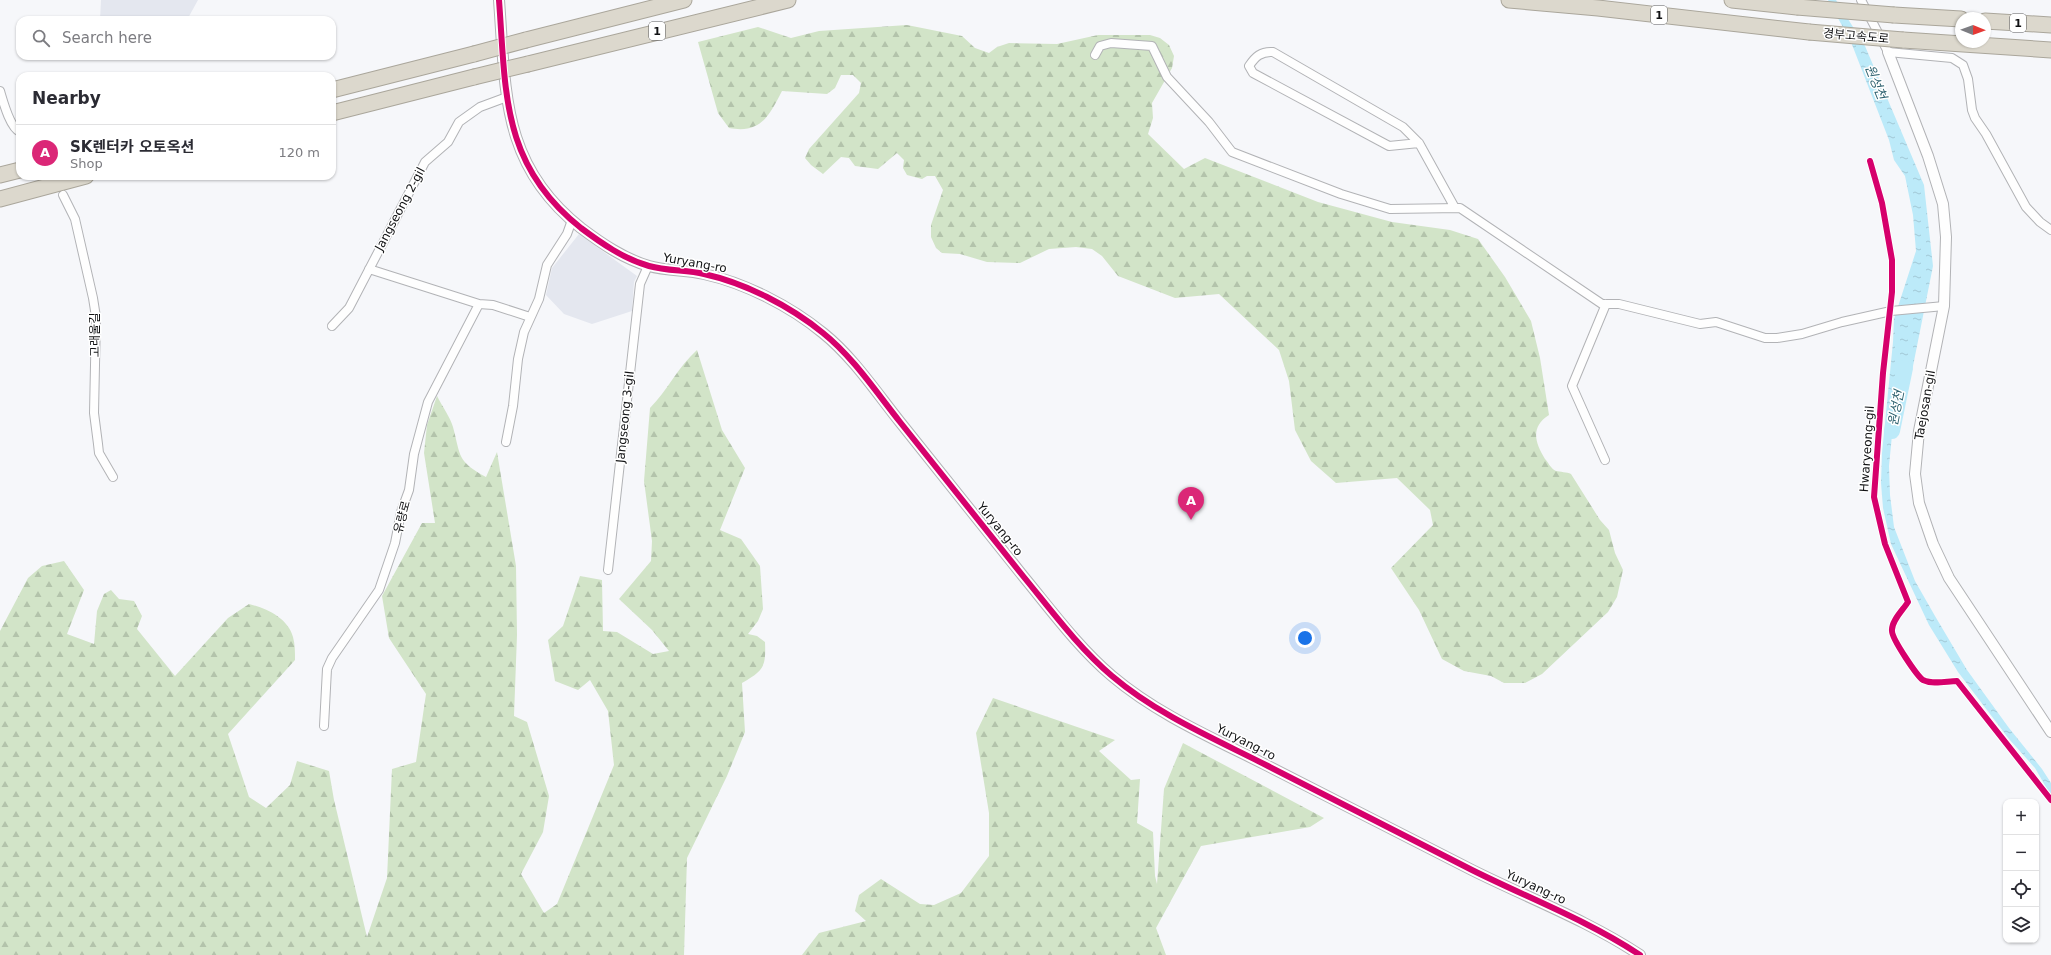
<!DOCTYPE html>
<meta charset="utf-8">
<style>
body{margin:0;font-family:"DejaVu Sans","Noto Sans KR",sans-serif;background:#f7f7f7;color:#2b2b33}
.controls{position:absolute;right:12px;bottom:12px;display:grid;overflow:hidden;border-radius:8px;box-shadow:0 1px 3px #0004}
.controls button{width:36px;height:36px;display:grid;place-items:center;padding:0;border:0;border-bottom:1px solid #e1e1e2;background:#fff;color:#2b2b33;font:20px sans-serif}
.compass{position:absolute;left:1955px;top:12px;width:36px;height:36px;border-radius:50%;background:#fff;box-shadow:0 1px 3px #0004;rotate:91deg}
.you{position:absolute;left:1305px;top:638px;width:14px;height:14px;margin:-10px;border:3px solid #fff;border-radius:50%;background:#1a73e8;box-shadow:0 0 0 6px #1a73e833}
.badge{display:grid;place-items:center;width:26px;height:26px;border-radius:50%;background:#db2777;color:#fff;font-size:13px;font-weight:700}
.pin{position:absolute;translate:-50% -33px;filter:drop-shadow(0 1px 2px #0008)}
.pin::after{content:'';position:absolute;top:21px;width:14px;height:12px;background:inherit;clip-path:polygon(0 0,100% 0,50% 100%)}
.list{margin:0;padding:0;list-style:none}
h2{display:flex;justify-content:space-between;align-items:center;height:52px;margin:0;padding:0 16px;font-size:17px}
h2 small{font-size:13px;font-weight:400;color:#7c7c81}
.list li{display:grid;grid-template-columns:26px 1fr auto;gap:12px;align-items:center;box-sizing:border-box;height:56px;padding:0 16px;border-top:1px solid #e1e1e2}
.list b{display:block;font-size:15px;white-space:nowrap}
.list p{margin:0;font-size:13px;white-space:nowrap;color:#7c7c81}
.list em{font-size:13px;font-style:normal;color:#7c7c81}
.icon{flex:none;width:22px;height:22px;fill:none;stroke:currentColor;stroke-width:2;stroke-linecap:round;stroke-linejoin:round}
.map{position:relative;flex:none;width:2051px;height:955px;overflow:hidden}
.search{position:absolute;background:#fff;box-shadow:0 1px 3px #0004;left:16px;top:16px;width:320px;height:44px;display:flex;align-items:center;gap:10px;box-sizing:border-box;padding:0 14px;border-radius:12px;color:#7c7c81;font-size:15px}
.panel{position:absolute;background:#fff;box-shadow:0 1px 3px #0004;left:16px;top:72px;width:320px;height:108px;border-radius:12px}
.map>svg:first-child{display:block}
.built{fill:#e4e7ef}
.forest{fill:url(#forest-firs)}
.water{fill:url(#water-ripples)}
.lines{fill:none;stroke-linecap:round;stroke-linejoin:round}
.river{stroke:#bceaf9;stroke-width:16}
.minor-casing{stroke:#b2b3b6;stroke-width:10}
.tertiary-casing{stroke:#b2b3b6;stroke-width:12}
.motorway-casing{stroke:#aaa69b;stroke-width:17}
.minor{stroke:#fefefe;stroke-width:8}
.tertiary{stroke:#fefefe;stroke-width:10}
.motorway{stroke:#dcd8cd;stroke-width:15}
.motorway-bridge-casing{stroke:#aaa69b;stroke-width:17;stroke-linecap:butt}
.motorway-bridge{stroke:#dcd8cd;stroke-width:15}
.cycleway-casing{stroke:#fff;stroke-width:8}
.cycleway{stroke:#d6006c;stroke-width:6}
.labels{text-anchor:middle;dominant-baseline:central;stroke-width:3;stroke-linejoin:round;paint-order:stroke}
.shield{fill:#fff;stroke:#58595a;stroke-width:1}
.shield-label{font-size:11px;font-weight:bold;fill:#111214}
.street-label{font-size:12px;fill:#111214;stroke:#fff}
.water-label{font-size:13px;font-style:italic;fill:#2c606e;stroke:#fff}
</style>
<div class="map">
<svg width="2051" height="955" viewBox="0 0 2051 955">
<defs>
<pattern id="forest-firs" width="22" height="20" patternUnits="userSpaceOnUse"><rect width="22" height="20" fill="#d2e4c8"/><path d="M5 1l3.5 6h-7zM16 11l3.5 6h-7z" fill="#b3c3ab"/></pattern>
<pattern id="water-ripples" width="26" height="14" patternUnits="userSpaceOnUse"><rect width="26" height="14" fill="#bceaf9"/><path d="M2 4q2-2 4 0t4 0M15 11q2-2 4 0t4 0" fill="none" stroke="#a1c8d5"/></pattern>
</defs>
<rect width="100%" height="100%" fill="#f6f7fa"/>
<!-- built -->
<path class="built" d="M101 0H198L187 20H100Z
M579 234 637 276 634 282 632 311 592 324 564 314 546 295 552 268Z"/>
<!-- forest -->
<path class="forest" d="M907 25 962 36 975 48 989 53 997 47 1009 43 1057 44 1098 35H1150L1160 38 1169 45 1174 56 1172 68 1152 103 1153 118 1148 134 1184 169 1205 158 1318 202 1392 222 1450 230 1478 239 1505 277 1531 321 1540 358 1549 415C1530 427 1535 443 1545 459 1548 462 1551 469 1556 471 1560 472 1567 472 1571 474L1600 520 1609 530 1615 553 1623 570 1617 597 1608 612 1542 674 1525 683H1504L1491 676 1464 671 1442 659 1419 610 1391 568 1433 525 1430 510 1397 478 1336 483 1311 461 1295 430 1289 381 1279 350 1219 294 1175 298 1118 276 1102 256 1092 249 1076 247 1049 249 1020 263 987 262 960 254 942 253 936 248 931 237V225L943 190 935 176H927L922 179 907 175 903 168 904 160 897 153 878 169 855 166 849 158 841 157 823 174 811 165 805 158 809 149 859 93 861 83 853 75H841L835 88 827 94 782 91C769 116 761 134 729 128L718 113 698 42 758 27 791 38 819 31Z
M697 350 722 430 745 468 720 530 741 539 760 566 763 609 758 621 748 634 757 636 765 642C766 667 764 670 742 683L745 732 727 776 687 858 684 955H0V631L28 578 42 566 64 561 84 590 67 634 94 644 97 611 104 594 111 590 119 599 134 601 142 616 137 629 175 676 228 618 249 604C266 608 288 618 293 637 295 644 295 652 295 660L228 734 249 797 266 808 290 785 297 761 329 771 334 800 367 937 387 878 392 769 416 762 426 694 389 638 382 596 422 523H435L424 453 427 425 437 396C442 406 450 417 453 427 461 457 457 461 486 477L497 452 516 566 517 635 514 716 527 722 549 796 543 832 521 874 544 913 557 904 614 765 608 711 590 680 578 690 555 681 548 640 563 626 580 576 602 580 603 631 617 632 653 654 669 651 652 630 619 599 651 561 652 541 644 481 650 408C667 391 678 367 697 350Z
M993 698 1115 740 1099 751 1131 780 1140 779 1137 823 1153 832 1155 876 1157 884 1164 789 1183 743 1324 818 1310 827 1201 846 1156 928 1166 955H802L819 933 866 921 855 911 859 895 881 879 920 904 934 905 961 893 989 856V813L976 733Z"/>
<!-- water -->
<path class="water" d="M1828 0H1836L1865 46 1924 185 1933 266 1912 371 1896 394 1889 466 1890 495 1894 527 1915 581 1935 616 1967 670 2009 728 2042 769 2051 783V796L2035 768 2009 739 1958 672 1929 625 1891 544 1883 508 1881 483 1882 453 1893 342 1894 319 1916 251 1913 215 1905 176 1894 160 1889 140 1851 42Z"/>
<g class="lines">
<!-- river -->
<path class="river" d="M1892 431 1905 368"/>
<defs>
<path id="minor" d="M1861 0 1888 52 1952 58 1963 65 1968 79 1972 110 1975 118 1986 134 2026 207 2040 222 2051 230
M1095 55 1100 46 1111 43 1152 46 1167 77 1209 122 1232 152 1341 194 1390 209 1460 208 1602 304H1619L1700 324 1716 322 1765 338H1777L1802 334 1842 322 1891 311 1944 306
M0 91C3 101 10 128 20 132
M1419 143 1389 146 1253 73 1249 66C1255 57 1261 51 1273 52L1403 127 1419 143 1455 208
M63 195 75 219 93 298 96 317 94 413 98 444 99 453 113 477
M369 269 479 304
M332 326 349 308 425 162 448 142 459 122 480 107 507 97
M506 442 513 406 518 359 524 332 539 299 547 265 567 234 572 220
M1605 460 1572 386 1606 304
M608 570 640 284 648 266
M324 726 327 669 332 658 379 590 395 543 401 512 409 490 414 454 428 402 479 304 493 305 530 317"/>
<path id="tertiary" d="M499 0C506 92 501 165 581 228 601 243 624 259 649 266 667 271 686 270 704 274 745 283 790 306 823 333 853 357 876 392 900 422 941 473 982 524 1023 576 1051 610 1078 647 1112 676 1158 715 1215 739 1268 766 1336 800 1404 836 1472 870 1528 898 1587 920 1640 955
M1888 52 1928 156 1943 204 1946 237 1944 306 1919 431 1915 474 1919 503 1933 544 1949 578 2051 732"/>
<path id="motorway" d="M1509 0 1598 8 1809 32
M1732 0 1797 7
M1894 15 1961 19
M1985 21 2051 25
M526 40 684 0
M1903 40 2051 50
M528 64 788 0
M332 90 474 54
M332 113 474 77
M0 175 20 170
M0 199 86 176"/>
</defs>
<!-- minor casing -->
<use href="#minor" class="minor-casing"/>
<!-- tertiary casing -->
<use href="#tertiary" class="tertiary-casing"/>
<!-- motorway casing -->
<use href="#motorway" class="motorway-casing"/>
<!-- minor -->
<use href="#minor" class="minor"/>
<!-- tertiary -->
<use href="#tertiary" class="tertiary"/>
<!-- motorway -->
<use href="#motorway" class="motorway"/>
<defs>
<path id="motorway-bridge" d="M1797 7 1894 15
M1809 32 1903 40
M474 54 526 40
M474 77 528 64"/>
</defs>
<!-- motorway-bridge casing -->
<use href="#motorway-bridge" class="motorway-bridge-casing"/>
<!-- motorway-bridge -->
<use href="#motorway-bridge" class="motorway-bridge"/>
<defs>
<path id="cycleway" d="M499 0C506 92 501 165 581 228 601 243 624 259 649 266 667 271 686 270 704 274 745 283 790 306 823 333 853 357 876 392 900 422 941 473 982 524 1023 576 1051 610 1078 647 1112 676 1158 715 1215 739 1268 766 1336 800 1404 836 1472 870 1528 898 1587 920 1640 955
M1870 161 1882 203 1892 260V292L1883 373 1874 497 1885 544 1908 602C1903 610 1891 621 1892 631 1892 639 1917 676 1923 680 1933 685 1947 681 1957 681L2051 800"/>
</defs>
<!-- cycleway casing -->
<use href="#cycleway" class="cycleway-casing"/>
<!-- cycleway -->
<use href="#cycleway" class="cycleway"/>
</g>
<g class="labels">
<!-- shield labels -->
<g class="shield">
<rect x="1651" y="6" width="16" height="18" rx="3"/>
<rect x="2010" y="14" width="16" height="18" rx="3"/>
<rect x="649" y="22" width="16" height="18" rx="3"/>
</g>
<g class="shield-label">
<text x="1659" y="15">1</text>
<text x="2018" y="23">1</text>
<text x="657" y="31">1</text>
</g>
<!-- street labels -->
<g class="street-label">
<text transform="translate(1856 36) rotate(5)">경부고속도로</text>
<text transform="translate(400 209) rotate(-62)">Jangseong 2-gil</text>
<text transform="translate(695 263) rotate(10)">Yuryang-ro</text>
<text transform="translate(95 335) rotate(-90)">고래울길</text>
<text transform="translate(1925 405) rotate(-80)">Taejosan-gil</text>
<text transform="translate(625 417) rotate(-84)">Jangseong 3-gil</text>
<text transform="translate(1867 449) rotate(-86)">Hwaryeong-gil</text>
<text transform="translate(402 517) rotate(-75)">유량로</text>
<text transform="translate(1000 529) rotate(51)">Yuryang-ro</text>
<text transform="translate(1246 742) rotate(27)">Yuryang-ro</text>
<text transform="translate(1536 887) rotate(25)">Yuryang-ro</text>
</g>
<!-- water labels -->
<g class="water-label">
<text transform="translate(1876 82) rotate(68)">원성천</text>
<text transform="translate(1896 408) rotate(-79)">원성천</text>
</g>
</g>
</svg>
<div class="controls">
<button>+</button>
<button>−</button>
<button><svg class="icon" aria-label="locate" viewBox="0 0 24 24"><circle cx="12" cy="12" r="6"/><path d="M12 2v4M12 18v4M2 12h4M18 12h4"/></svg></button>
<button><svg class="icon" aria-label="layers" viewBox="0 0 24 24"><path d="M12 4l9 5-9 5-9-5zM3 14l9 5 9-5"/></svg></button>
</div>
<svg class="compass" viewBox="-18 -18 36 36"><path d="M0-13l5 13h-10z" fill="#e53935"/><path d="M0 13l5-13h-10z" fill="#7c7c81"/></svg>
<div class="you"></div>
<div class="pin badge" style="left:1191px;top:520px">A</div>
<div class="search"><svg class="icon" aria-label="search" viewBox="0 0 24 24"><circle cx="10" cy="10" r="6"/><path d="M15 15l6 6"/></svg>Search here</div>
<section class="panel">
<h2>Nearby<small></small></h2>
<ul class="list">
<li><span class="badge">A</span><div><b>SK렌터카 오토옥션</b><p>Shop</p></div><em>120 m</em></li>
</ul>
</section>
</div>
